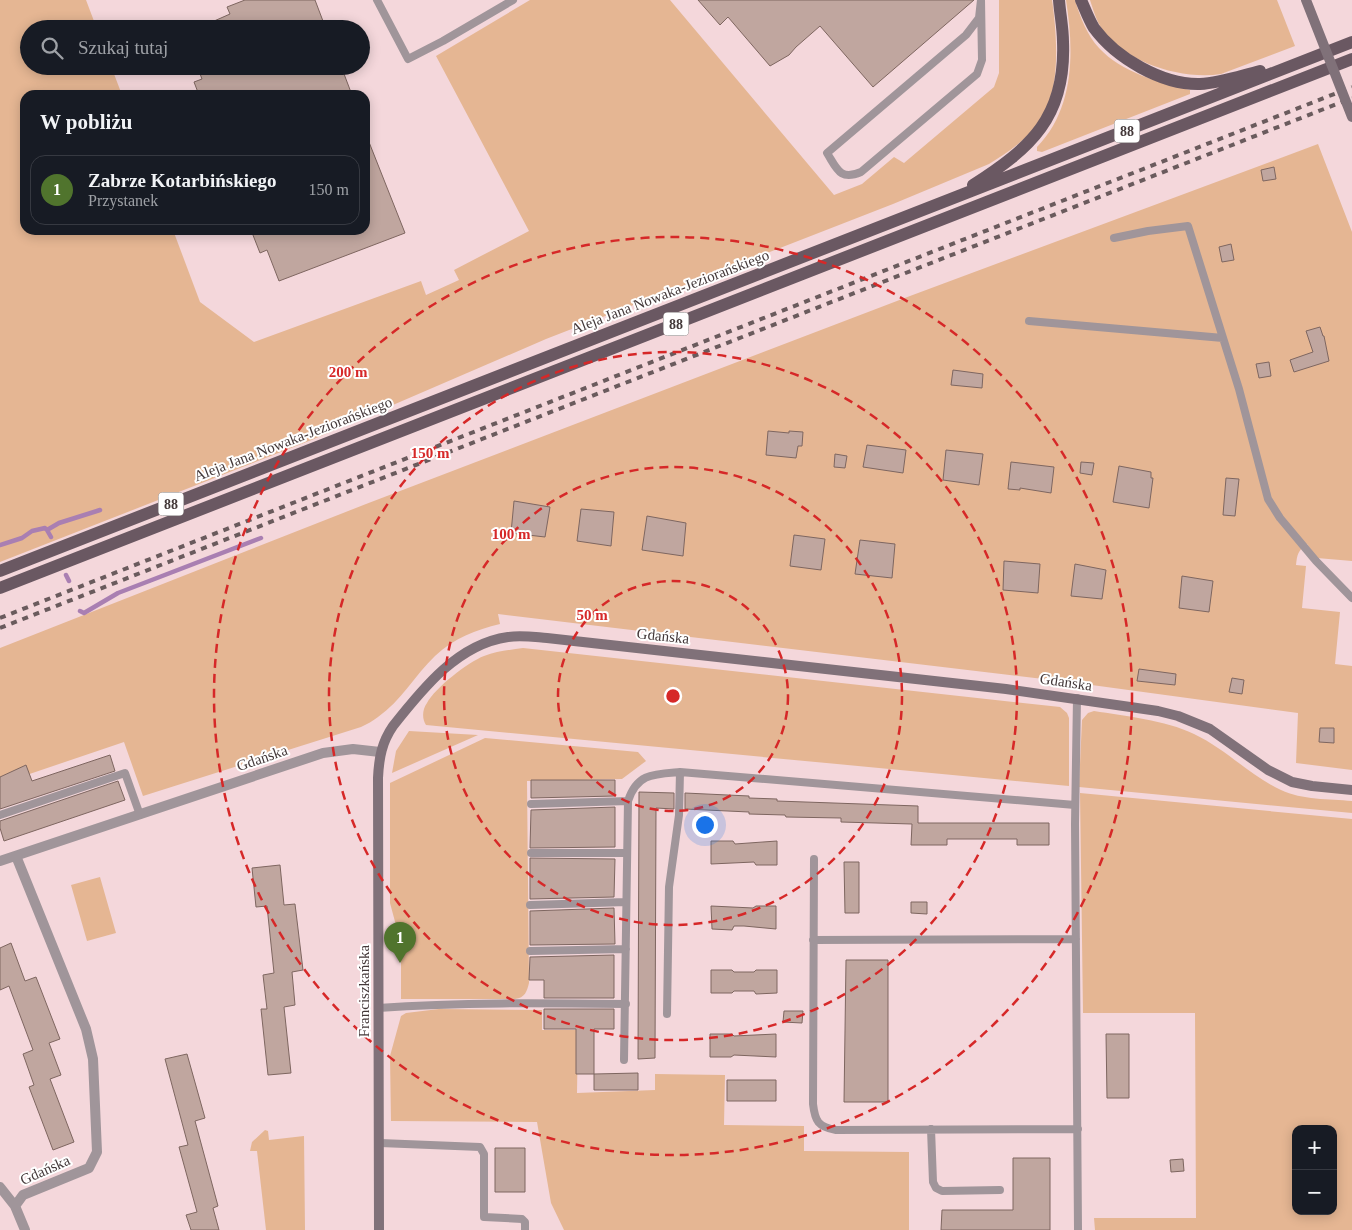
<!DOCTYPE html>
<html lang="pl">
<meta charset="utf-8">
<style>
body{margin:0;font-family:Georgia,serif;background:#242831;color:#f1f3f6}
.controls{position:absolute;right:15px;bottom:15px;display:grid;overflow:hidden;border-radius:10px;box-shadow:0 2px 12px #0003}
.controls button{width:45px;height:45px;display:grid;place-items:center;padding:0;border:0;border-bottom:1px solid #363941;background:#171b24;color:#f1f3f6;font:25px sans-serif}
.you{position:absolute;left:704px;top:824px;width:18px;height:18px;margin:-12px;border:4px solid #fff;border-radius:50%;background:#1a73e8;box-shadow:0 0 0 8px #1a73e833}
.badge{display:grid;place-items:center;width:32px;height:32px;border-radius:50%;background:#50742d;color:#fff;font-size:16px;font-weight:700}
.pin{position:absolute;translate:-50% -41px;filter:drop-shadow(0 1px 2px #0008)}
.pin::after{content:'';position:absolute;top:26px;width:18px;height:15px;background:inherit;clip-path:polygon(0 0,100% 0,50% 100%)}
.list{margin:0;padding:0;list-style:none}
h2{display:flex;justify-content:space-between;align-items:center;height:65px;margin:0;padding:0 20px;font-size:21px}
h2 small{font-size:16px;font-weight:400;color:#9ea1a6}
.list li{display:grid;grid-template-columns:32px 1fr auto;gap:15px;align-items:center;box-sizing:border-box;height:70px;margin:0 10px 10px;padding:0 10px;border:1px solid #363941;border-radius:15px}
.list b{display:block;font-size:19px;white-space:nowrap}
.list p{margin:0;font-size:16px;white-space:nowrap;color:#9ea1a6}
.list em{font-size:16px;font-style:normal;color:#9ea1a6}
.icon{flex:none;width:28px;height:28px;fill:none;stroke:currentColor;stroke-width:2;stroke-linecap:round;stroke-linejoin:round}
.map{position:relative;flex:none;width:1352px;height:1230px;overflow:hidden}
.search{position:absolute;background:#171b24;box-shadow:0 2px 12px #0003;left:20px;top:20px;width:350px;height:55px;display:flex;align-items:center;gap:12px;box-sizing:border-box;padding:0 18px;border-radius:28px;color:#9ea1a6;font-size:19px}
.panel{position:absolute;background:#171b24;box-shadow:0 2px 12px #0003;left:20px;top:90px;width:350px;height:145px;border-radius:15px}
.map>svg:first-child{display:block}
.green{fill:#e5b693;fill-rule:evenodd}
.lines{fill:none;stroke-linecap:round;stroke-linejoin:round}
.stream{stroke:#a97fb2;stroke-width:4.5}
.building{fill:#c0a69f;stroke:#7e6660}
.lane{stroke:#a0959a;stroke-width:8}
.street{stroke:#a0959a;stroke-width:10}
.secondary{stroke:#807179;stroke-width:10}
.primary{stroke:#6a5862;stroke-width:12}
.rail{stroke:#6a5b5d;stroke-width:4;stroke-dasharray:6 6;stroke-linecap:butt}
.secondary-bridge{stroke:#807179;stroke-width:10}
.ring{fill:none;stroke:#d62828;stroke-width:2.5;stroke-dasharray:9 6}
.labels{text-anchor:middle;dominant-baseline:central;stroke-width:4;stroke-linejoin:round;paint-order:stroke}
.shield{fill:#fff;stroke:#7b7474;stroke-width:1}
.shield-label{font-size:14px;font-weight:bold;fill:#433839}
.street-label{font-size:15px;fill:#433839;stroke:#fff}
.centre{fill:#d62828;stroke:#fff;stroke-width:2.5}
.ring-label{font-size:15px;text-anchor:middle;font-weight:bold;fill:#d62828;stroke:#fff;stroke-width:4;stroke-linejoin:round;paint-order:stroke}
</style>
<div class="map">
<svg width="1352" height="1230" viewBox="0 0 1352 1230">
<rect width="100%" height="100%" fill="#f4d7db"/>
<!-- green -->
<path class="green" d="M0 0H86L97 29H29V66H111L122 95H25V230H173L200 302 254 342 421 281 426 295 459 280 454 270 529 231 436 56 530 0H670L834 195 862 184 894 157 904 163 994 87 999 73V0H1052C1057 35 1061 87 1042 118 1029 138 1009 152 989 164L893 204 546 339 314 439 0 562Z
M1066 0H1075C1080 17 1087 35 1099 48 1121 72 1160 83 1190 90V94L1042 152 1037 151V147C1075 108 1074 50 1066 0Z
M1090 0H1277L1295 46 1221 74C1181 80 1126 63 1102 29 1096 20 1093 9 1090 0Z
M1318 144 1352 232V561L1317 558 1307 544C1298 550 1297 555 1296 565L1306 566 1302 608 1340 612 1335 664 1352 666V770L1296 763 1298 713 1077 683 498 614 500 624C476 630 454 638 435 656 415 675 401 701 378 717 373 721 367 724 361 727L143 796 124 742 0 784V648L366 504 910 296Z
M523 648 1060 707 1067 713 1069 718V786L426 725C422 719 422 710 427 703 435 688 468 662 484 656 497 651 510 650 523 648Z
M1094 711C1125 716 1165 720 1194 734 1226 749 1249 775 1281 790 1302 800 1329 799 1352 801V813L1079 787 1082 720 1088 713Z
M409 731 478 735 392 773 396 751Z
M485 738 638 752 646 761 622 779 527 781 529 983C527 991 525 998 515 999H401V944L390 903V783Z
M1080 793 1352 819V1230H1095L1094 1218H1196L1195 1013H1083ZM1296 1129H1333V1211H1296Z
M100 877 116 933 87 941 71 885Z
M439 1009 542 1010V1030H578L577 1093 655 1090V1074L725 1075 724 1125 804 1126V1151L909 1152V1230H564L551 1203 537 1122 391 1121 390 1056 401 1016 406 1013Z
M265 1130 268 1131 269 1140 304 1136 305 1230H266L257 1151H250L252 1142Z"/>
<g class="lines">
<!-- stream -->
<path class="stream" d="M47 530 51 537
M0 545 22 538 32 531 45 528 47 530 59 523 100 510
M66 575 69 581
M80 611 84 613 118 593 261 538"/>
</g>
<!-- building -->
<path class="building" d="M245 0H315L326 29H196L230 14 227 7Z
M698 0H974L873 87 820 26 796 47 789 55 770 66 728 17 720 25Z
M197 66H341L352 95H199L194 82 202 79Z
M365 132 405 233 279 281 267 250 260 253 251 230H365Z
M1274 167 1276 179 1263 181 1261 170Z
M1231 244 1234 260 1222 262 1219 247Z
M1320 327 1323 336H1324L1329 361 1294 372 1290 360 1313 352 1306 331Z
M1269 362 1271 376 1259 378 1256 364Z
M953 370 983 374 982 388 951 385Z
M768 431 789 433V431L803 432 802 446H798L796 458 766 455Z
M867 445 906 450 903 473 863 467Z
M946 450 983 454 979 485 943 480Z
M835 454 847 456 845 468 834 467Z
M1011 462 1054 467 1051 493 1020 488V490L1008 489Z
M1081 462 1094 463 1092 475 1080 473Z
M1119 466 1151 472V478H1153L1149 508 1113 502Z
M1226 478 1239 479 1235 516 1223 515Z
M514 501 550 507 545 537 511 533Z
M581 509 614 512 611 546 577 541Z
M647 516 686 523 683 556 642 550Z
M794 535 825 539 821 570 790 566Z
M860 540 895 544 892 578 855 574Z
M1004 561 1040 564 1038 593 1003 590Z
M1075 564 1106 570 1102 599 1071 596Z
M1182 576 1213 581 1209 612 1179 608Z
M1139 669 1176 674 1175 685 1137 681Z
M1232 678 1244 680 1242 694 1229 692Z
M1320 728H1334V743L1319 742Z
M110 755 115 771 0 809V777L26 765 32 781Z
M531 780H615V796L531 798Z
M118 781 125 800 4 841 0 828V821Z
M639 792 674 793V809L656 808 655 1058 638 1059Z
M685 793 749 796V798L777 799V801L918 806V823H1049V845H1017V839H947V845H911L912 824 841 822V818L786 817 785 815 749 814V812L685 809Z
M615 807V847L530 848 531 810Z
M711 841H733L735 844 777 841V865H756L754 862 711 864Z
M530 858 615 859 614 897 530 899Z
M844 862H859V913H845Z
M280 865 284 905 295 904 303 970 292 972 295 1005 284 1007 291 1073 268 1075 261 1009H267L263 975 274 973 267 906 256 907 252 868Z
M911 902H927V914L911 913Z
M711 906 753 908 756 906H776V929L744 926H734L732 930 712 929Z
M614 908 615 944 530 945V911Z
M11 943 25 981 36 977 60 1039 49 1043 61 1075 50 1079 74 1142 53 1150 29 1087 34 1085 23 1054 33 1050 9 986 0 990V948Z
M614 955V998H544V980H529L530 957Z
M846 960H888V1102H844Z
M711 970H732L734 972H754L756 970H777V993L756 994 754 991H734L732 993H711Z
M544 1009H614V1029H594V1074L638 1073V1090H594V1074H576V1029H544Z
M784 1011H803L802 1023 783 1022Z
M710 1034H732L734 1036 776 1034V1057L734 1055 731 1057H710Z
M1106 1034H1129V1098H1107Z
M187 1054 205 1118 195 1121 218 1206 213 1208 219 1230H191L186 1215 197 1212 179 1147 188 1145 165 1059Z
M727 1080H776V1101H727Z
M495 1148H525V1192H495Z
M1013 1158H1050V1230H941L942 1210H1013Z
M1183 1159 1184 1171 1171 1172 1170 1160Z"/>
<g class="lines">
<!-- lane -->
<path class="lane" d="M377 0 408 59 443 41 513 0
M981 0 982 60 977 74 861 172C840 181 837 169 827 153L966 35 979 18Z
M1114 238 1148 231 1188 226 1239 389 1268 499 1280 518 1316 561 1352 598
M1029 321 1223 338
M1077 698 1075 824 1078 1230
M531 804 628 801
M0 815 125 773 140 815
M531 853H627
M814 859 813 1104C815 1121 818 1127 836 1130L1078 1129
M530 905 626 902
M813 940 1076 939
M530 951 626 949
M378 1008C461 1002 543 1003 626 1004
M667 1014 669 887 679 815 680 772
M624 1060 628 801C637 773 654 774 680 772L1075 805
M931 1129 933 1182 936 1188 942 1191 1000 1190
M380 1143 480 1147 484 1154V1217L522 1219 525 1222V1230"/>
<!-- street -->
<path class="street" d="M0 861 323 753 353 749 380 752
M0 1187 15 1206 25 1230
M15 1206 23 1195 89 1168 97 1152 93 1059 86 1029 16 856"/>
<!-- secondary -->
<path class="secondary" d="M379 1230 378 778C379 757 382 742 393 726 423 688 458 644 508 637 521 635 534 637 547 638L1006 689 1158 711 1178 716 1210 729 1268 770 1292 782 1312 786 1352 790"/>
<!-- primary -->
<path class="primary" d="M1081 0C1085 9 1089 20 1094 28 1116 58 1162 85 1200 84 1220 83 1240 76 1260 71
M973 185C1031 148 1066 117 1063 42 1063 28 1060 14 1059 0
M0 571 1352 42
M0 588 1352 59"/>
<!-- rail -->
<path class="rail" d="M0 618 1352 87
M0 628 1352 98"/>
<!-- secondary-bridge -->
<path class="secondary-bridge" d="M1306 0 1352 117"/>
</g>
<!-- distance rings -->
<g class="ring">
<circle cx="673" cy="696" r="115"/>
<circle cx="673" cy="696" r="229"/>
<circle cx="673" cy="696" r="344"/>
<circle cx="673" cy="696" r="459"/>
</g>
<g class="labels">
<!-- shield labels -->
<g class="shield">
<rect x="1114.5" y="119.5" width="25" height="23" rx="4"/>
<rect x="663.5" y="312.5" width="25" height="23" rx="4"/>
<rect x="158.5" y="492.5" width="25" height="23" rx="4"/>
</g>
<g class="shield-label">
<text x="1127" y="131">88</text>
<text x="676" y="324">88</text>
<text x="171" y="504">88</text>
</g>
<!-- street labels -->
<g class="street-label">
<text transform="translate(670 292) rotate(-21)">Aleja Jana Nowaka-Jeziorańskiego</text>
<text transform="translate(293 439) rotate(-21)">Aleja Jana Nowaka-Jeziorańskiego</text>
<text transform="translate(663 636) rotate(6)">Gdańska</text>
<text transform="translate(1066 682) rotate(8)">Gdańska</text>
<text transform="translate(262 758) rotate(-19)">Gdańska</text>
<text transform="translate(364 991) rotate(-90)">Franciszkańska</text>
<text transform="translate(45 1170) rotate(-24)">Gdańska</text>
</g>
</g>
<circle cx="673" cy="696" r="8" class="centre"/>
<g class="ring-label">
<text x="348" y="377">200 m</text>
<text x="430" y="458">150 m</text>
<text x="511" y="539">100 m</text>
<text x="592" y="620">50 m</text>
</g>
</svg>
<div class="controls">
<button>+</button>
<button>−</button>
</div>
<div class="you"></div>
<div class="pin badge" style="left:400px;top:963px">1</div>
<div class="search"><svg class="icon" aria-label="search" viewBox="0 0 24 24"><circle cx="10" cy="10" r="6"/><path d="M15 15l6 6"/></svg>Szukaj tutaj</div>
<section class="panel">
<h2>W pobliżu<small></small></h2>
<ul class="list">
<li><span class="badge">1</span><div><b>Zabrze Kotarbińskiego</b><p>Przystanek</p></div><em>150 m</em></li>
</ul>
</section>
</div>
